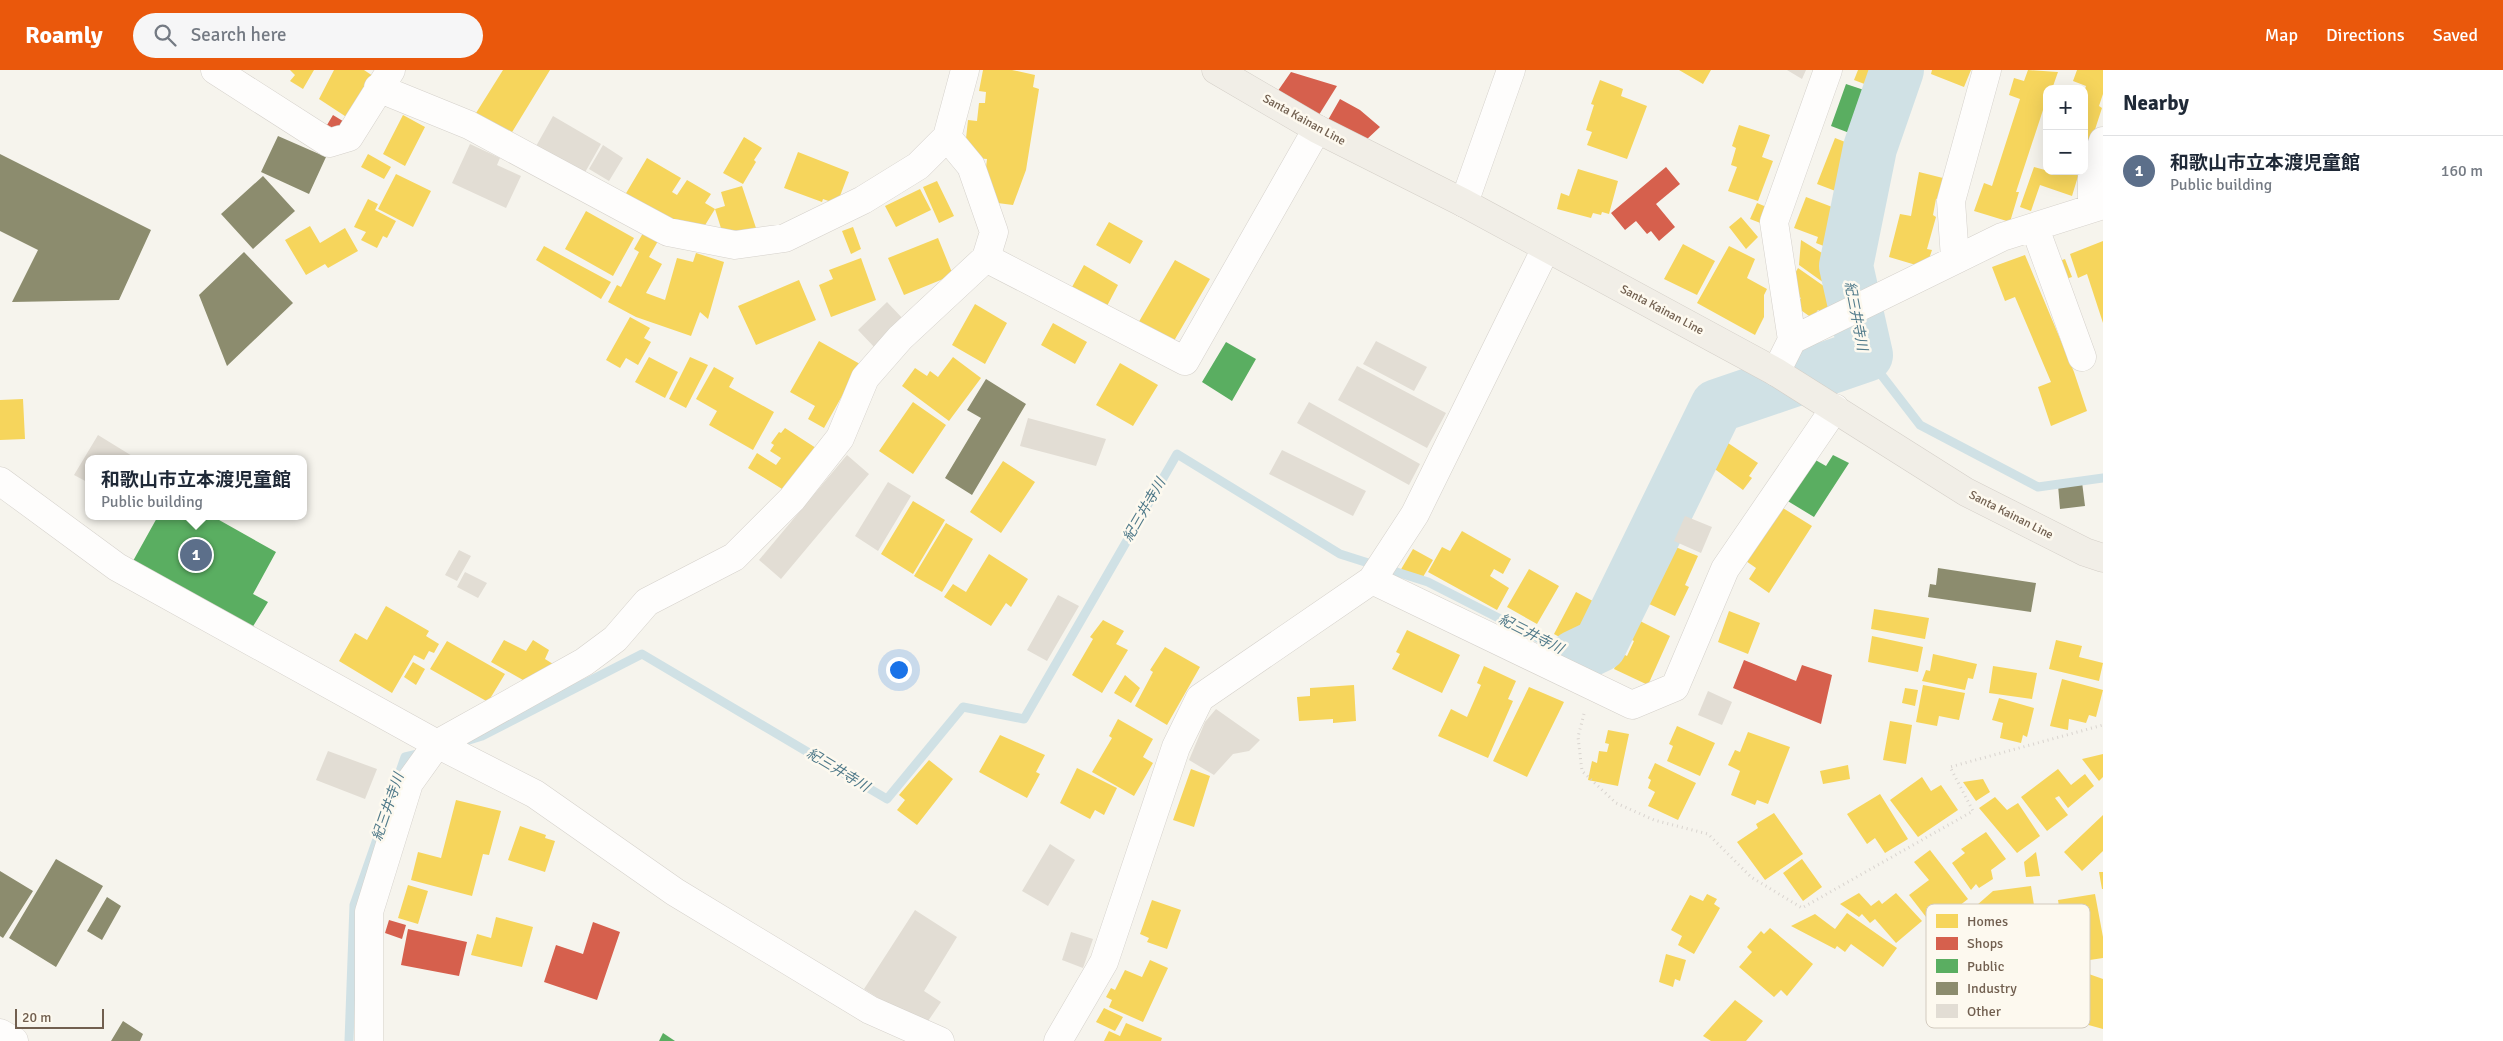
<!DOCTYPE html>
<meta charset="utf-8">
<style>
body{margin:0;font-family:Signika,"Noto Sans JP",sans-serif;background:#f6f6f7;color:#1f2937}
.controls{position:absolute;right:15px;top:15px;display:grid;overflow:hidden;border-radius:10px;box-shadow:0 5px 20px #0002}
.controls button{width:45px;height:45px;display:grid;place-items:center;padding:0;border:0;border-bottom:1px solid #e0e1e3;background:#fff;color:#1f2937;font:25px sans-serif}
.scale{position:absolute;left:15px;bottom:12px;width:89px;box-sizing:border-box;padding-left:5px;border:2px solid #715f4f;border-top:0;font-size:14px;line-height:18px;white-space:nowrap;color:#715f4f;-webkit-text-stroke:4px #fdf9ef;paint-order:stroke}
.you{position:absolute;left:898px;top:599px;width:18px;height:18px;margin:-12px;border:4px solid #fff;border-radius:50%;background:#1a73e8;box-shadow:0 0 0 8px #1a73e833}
.badge{display:grid;place-items:center;width:32px;height:32px;border-radius:50%;background:#ea580c;color:#fff;font-size:16px;font-weight:700}
.pin{position:absolute;translate:-50% -50%;border:2px solid #fff;box-shadow:0 1px 5px #0006}
.popup{position:absolute;left:85px;top:385px;width:222px;height:65px;box-sizing:border-box;display:grid;place-content:center;border-radius:10px;background:#fff;filter:drop-shadow(0 1px 4px #0005);font-size:16px;white-space:nowrap;color:#747a83}
.popup b{font-size:19px;color:#1f2937}
.popup::after{content:'';position:absolute;left:50%;top:100%;margin-left:-10px;border:10px solid transparent;border-top-color:#fff}
.list{margin:0;padding:0;list-style:none}
h2{display:flex;justify-content:space-between;align-items:center;height:65px;margin:0;padding:0 20px;font-size:21px}
h2 small{font-size:16px;font-weight:400;color:#747a83}
.list li{display:grid;grid-template-columns:32px 1fr auto;gap:15px;align-items:center;box-sizing:border-box;height:70px;padding:0 20px;border-top:1px solid #e0e1e3}
.list b{display:block;font-size:19px;white-space:nowrap}
.list p{margin:0;font-size:16px;white-space:nowrap;color:#747a83}
.list em{font-size:16px;font-style:normal;color:#747a83}
.icon{flex:none;width:28px;height:28px;fill:none;stroke:currentColor;stroke-width:2;stroke-linecap:round;stroke-linejoin:round}
.map{position:relative;flex:none;width:2103px;height:971px;overflow:hidden}
header{display:flex;align-items:center;gap:30px;box-sizing:border-box;height:70px;padding:0 25px;background:#ea580c;color:#fff}
header strong{font-size:24px}
nav{display:flex;gap:28px;margin-inline-start:auto;font-size:18px}
.search{width:350px;height:45px;background:#f6f6f7;display:flex;align-items:center;gap:12px;box-sizing:border-box;padding:0 18px;border-radius:28px;color:#747a83;font-size:19px}
main{display:flex}
aside{flex:1;background:#fff}
.map>svg:first-child{display:block}
.homes{fill:#f6d55c}
.shops{fill:#d6604d}
.public{fill:#5aae61}
.industry{fill:#8c8c6e}
.lines{fill:none;stroke-linecap:round;stroke-linejoin:round}
.stream{stroke:#d0e1e5;stroke-width:9}
.river{stroke:#d0e1e5;stroke-width:54}
.building{fill:#e2ddd4}
.minor-casing{stroke:#d5d1cb;stroke-width:29}
.major-casing{stroke:#d4cfc8;stroke-width:29}
.path{stroke:#d9d4cf;stroke-width:3;stroke-dasharray:1 4;stroke-linecap:butt}
.minor{stroke:#fefdfc;stroke-width:28}
.major{stroke:#f1eee7;stroke-width:28}
.labels{text-anchor:middle;dominant-baseline:central;stroke-width:5;stroke-linejoin:round;paint-order:stroke}
.street-label{font-size:12px;fill:#715f4f;stroke:#fdf9ef}
.water-label{font-size:14px;font-style:italic;fill:#4f7989;stroke:#fdf9ef}
.key{fill:#fdf9ef;stroke:#d3cbbf;stroke-width:1}
.key-label{font-size:14px;fill:#715f4f}
</style>
<header>
<strong>Roamly</strong>
<div class="search"><svg class="icon" aria-label="search" viewBox="0 0 24 24"><circle cx="10" cy="10" r="6"/><path d="M15 15l6 6"/></svg>Search here</div>
<nav><a>Map</a><a>Directions</a><a>Saved</a></nav>
</header>
<main>
<div class="map">
<svg width="2103" height="971" viewBox="0 0 2103 971">
<rect width="100%" height="100%" fill="#f6f4ed"/>
<!-- homes -->
<path class="homes" d="M290 0H314L303 19 290 11 295 5Z
M334 0H364L376 8 351 50 319 29Z
M503 0H550L506 72 471 51Z
M983 0H1012L1035 5 1033 17 1039 19 1026 100 1013 135 982 131 987 89 964 87 968 50 977 51 979 33H985L986 22 979 21Z
M1679 0H1711L1703 14Z
M1858 0H1881L1875 18 1854 10Z
M1932 0H1971L1964 17 1931 4Z
M2028 0 2058 2 2052 19H2047V36L2044 37 2016 122H2019L2010 152 1974 141 1984 113 1992 116 2020 29 2009 25 2014 8 2024 11Z
M2077 0H2103V24L2099 36 2102 38 2085 90 2084 22 2086 16 2073 11Z
M1600 10 1623 19 1621 26 1647 36 1627 89 1587 75 1592 62 1586 60 1594 35 1591 34Z
M403 45 425 57 405 96 383 84Z
M1739 55 1770 65 1762 87 1773 91 1758 131 1728 121 1737 97 1731 95 1736 78 1732 76Z
M744 67 762 78 754 90 756 92 743 114 723 103Z
M1835 68 1863 79 1846 125 1817 114Z
M798 82 849 102 837 134 823 129 822 132 784 118Z
M368 84 391 97 384 109 361 97Z
M647 88 681 108 672 122 677 125 687 110 711 124 705 133 715 139 699 165 622 130Z
M2047 96V101L2079 103 2072 126 2040 115 2031 141 2020 137 2034 97 2045 100Z
M1578 99 1618 111 1609 144 1602 142 1601 145 1593 143 1591 148 1557 139 1561 123 1569 126Z
M1919 102 1943 108 1939 128 1936 129 1933 145 1936 147 1927 179 1932 180 1926 198 1889 187 1900 144 1911 146Z
M396 104 431 121 413 157 378 139Z
M937 111 954 146 939 153 923 117Z
M742 116 757 161 725 171 715 139 725 136 721 122Z
M920 119 931 140 896 157 885 136Z
M1806 127 1848 143 1843 154 1849 156 1839 182 1816 173 1818 167 1794 158Z
M368 129 378 134 375 140 396 151 387 168 383 166 377 178 361 170 366 162 354 157Z
M1757 133 1769 138 1763 154 1750 149Z
M586 141 634 168 613 206 565 179Z
M1741 147 1758 167 1746 179 1729 157Z
M1109 152 1143 171 1130 194 1096 175Z
M310 156 320 173 345 158 358 181 328 198 325 194 306 205 285 170Z
M853 157 861 179 851 184 842 161Z
M643 163 658 171 649 187 662 194 646 223 665 230 677 188 693 192 696 183 724 192 708 249 700 242 691 266 636 247 608 232 617 215 621 217 639 182 634 179Z
M938 168 953 205 904 225 888 188Z
M1801 170 1840 194 1845 228 1799 195Z
M2103 171V253L2087 204 2078 208 2070 184Z
M1683 174 1715 191 1697 225 1664 209Z
M544 176 611 212 601 229 536 190Z
M1729 176 1755 189 1747 208 1767 219 1764 225V247L1755 265 1697 233Z
M2025 185 2074 302 2087 341 2051 356 2038 317 2051 312 2015 227 2005 231 1992 197Z
M861 188 876 230 831 247 819 215 833 209 829 200Z
M2065 189 2072 207 2060 211 2053 193Z
M1175 190 1210 209 1171 276 1137 255Z
M1084 195 1118 215 1107 236 1072 217Z
M1798 198 1838 226 1826 245 1818 240 1812 248 1795 236 1801 228 1790 222 1792 209Z
M799 210 816 250 756 275 738 236Z
M975 234 1007 253 985 294 952 275Z
M630 247 650 258 644 268 651 272 638 295 626 288 620 298 606 290Z
M1053 253 1087 272 1075 294 1041 275Z
M819 271 860 294 824 358 808 349 815 336 790 322Z
M649 287 678 302 665 328 635 312Z
M690 287 708 295 686 338 669 329Z
M953 287 981 308 949 351 902 316 915 298 927 306 930 301 938 307Z
M1120 293 1158 315 1133 356 1096 335Z
M714 297 734 308 729 317 774 342 753 380 709 355 717 341 696 329Z
M23 329 25 369 0 370V330Z
M913 332 946 355 913 404 879 381Z
M785 358 816 378 787 422 748 398 757 383 776 395 781 388 770 381 774 375 771 373 779 362 781 363Z
M1728 373 1758 393 1749 406 1752 408 1743 420 1712 397Z
M1003 391 1035 412 1001 463 970 442Z
M913 431 945 450 913 504 881 484Z
M1778 435 1812 456 1769 523 1749 509 1756 498 1743 489Z
M946 453 973 469 942 522 914 506Z
M1462 461 1511 489 1503 504 1494 499 1490 506 1509 518 1497 540 1428 502 1442 477 1450 481Z
M1673 476 1698 486 1685 515 1689 517 1675 546 1647 533Z
M1413 479 1433 490 1420 512 1400 501Z
M989 484 1028 509 1011 537 1006 533 991 556 944 527 953 514 966 522Z
M1529 499 1559 516 1537 554 1507 537Z
M1576 522 1604 537 1581 579 1554 564Z
M386 536 429 561 426 566 439 574 434 583 429 581 424 590 414 585 392 623 339 591 355 563 367 570Z
M1874 539 1929 548 1925 569 1871 559Z
M1729 541 1760 553 1748 584 1718 572Z
M1636 549 1670 566 1648 615 1614 599 1621 583 1627 586 1634 571 1628 568Z
M1103 550 1124 561 1116 574 1128 580 1102 623 1072 605 1093 569 1090 567Z
M1407 560 1460 585 1442 623 1392 599 1400 584 1396 582Z
M1872 566 1923 577 1918 602 1868 592Z
M504 570 526 581 533 570 549 580 545 589 553 594 530 614 491 592Z
M2056 570 2082 576 2079 587 2103 593 2099 611 2049 599Z
M447 571 505 604 488 632 430 599Z
M1165 577 1200 597 1167 655 1135 636 1153 602 1150 600Z
M1933 584 1977 594 1973 609 1968 608 1965 620 1922 611 1926 600 1930 601Z
M413 592 425 599 416 615 404 607Z
M1484 596 1516 611 1508 629 1513 631 1488 688 1438 666 1451 639 1467 647 1481 615 1477 613Z
M1993 596 2037 603 2032 629 1989 623Z
M1125 605 1140 618 1131 633 1114 623Z
M2062 609 2103 620 2096 647 2089 645 2086 653 2069 649 2068 660 2050 656Z
M1354 615 1356 651 1333 653V649L1299 651 1297 627 1310 626V618Z
M1923 615 1965 623 1959 650 1939 646 1937 656 1916 652Z
M1529 617 1564 632 1527 707 1493 691Z
M1905 618 1918 620 1915 636 1902 633Z
M1999 628 2034 638 2027 667 2023 665 2021 673 2000 668 2003 653 1992 650Z
M1118 649 1153 669 1143 687 1153 693 1134 726 1092 702 1112 668 1109 666Z
M1890 651 1912 655 1906 694 1883 690Z
M1677 656 1715 673 1700 706 1667 691 1673 676 1669 674Z
M1608 660 1629 664 1618 716 1588 710 1592 691 1597 693 1599 681 1607 682 1609 674 1605 673Z
M1748 662 1790 677 1768 734 1757 730 1755 735 1731 725 1740 701 1728 695 1735 680 1740 682Z
M1000 665 1045 685 1036 702 1040 704 1027 728 979 702Z
M2103 684V707L2099 711 2082 689Z
M929 690 953 709 917 755 897 740 905 730 899 725Z
M1655 693 1696 713 1678 750 1648 736 1655 722 1648 718 1651 710 1648 708Z
M1848 695 1850 709 1823 714 1820 701Z
M1077 698 1117 718 1104 745 1095 740 1090 749 1060 733Z
M1191 699 1210 706 1194 757 1173 750Z
M2058 699 2071 715 2085 704 2094 716 2068 738 2059 726 2055 728 2068 745 2047 761 2021 727Z
M1922 707 1931 721 1941 715 1958 740 1918 767 1890 730Z
M1983 709 1990 722 1976 731 1963 712Z
M1880 724 1908 769 1885 783 1875 768 1867 774 1847 744Z
M1995 727 2007 740 2018 733 2040 766 2017 783 1979 738Z
M456 730 501 741 489 785 483 784 472 826 411 810 418 782 441 788Z
M1774 743 1803 784 1765 810 1737 772 1758 758 1756 754Z
M2103 745V781L2082 801 2064 782Z
M520 756 546 765 545 768 555 771 545 802 508 790Z
M1986 762 2006 789 1991 800 1993 809 1979 818 1976 814 1971 820 1952 793 1965 783 1961 779Z
M1930 780 1968 829 1933 856 1909 825 1929 810 1914 792Z
M2036 782 2040 806 2026 807 2024 792Z
M1802 789 1822 817 1803 831 1783 803Z
M2099 802H2103V819H2102Z
M408 815 428 821 418 854 398 848Z
M2031 816 2039 867 2019 870 2014 841 1988 844 1977 835 1993 821Z
M1859 823 1871 836 1879 830 1882 834 1896 823 1922 851 1896 873 1875 849 1870 853 1862 844 1859 847 1840 834Z
M1707 824 1717 829 1714 834 1720 838 1694 884 1678 875 1682 866 1671 860 1690 825 1703 831Z
M2095 824 2103 867V888L2083 891V885L2067 887 2058 830Z
M1152 830 1181 840 1167 879 1147 872 1149 868 1140 864Z
M1847 843 1897 878 1883 897 1851 874 1845 882 1837 876 1835 879 1791 856 1815 844 1835 859Z
M496 847 533 857 522 897 471 885 477 864 491 868Z
M1770 858 1813 894 1787 926 1781 920 1774 927 1739 897 1752 882 1747 877 1761 861 1764 864Z
M2006 883 2022 889 2023 885 2043 893 2026 934 1974 912 1982 892 2000 899Z
M1666 884 1686 890 1680 911 1675 909 1673 917 1659 912Z
M1150 890 1168 898 1143 952 1109 937 1112 930 1106 927 1111 918 1115 920 1125 900 1142 907Z
M2086 903 2103 909V959L2074 951 2073 955 2033 941 2040 919 2049 921 2051 914 2079 926Z
M1970 917 1999 933 1985 955 1949 934Z
M1735 930 1763 951 1746 971H1711L1703 966Z
M1104 938 1123 947 1115 961 1096 952Z
M1126 953 1162 968 1161 971H1104L1109 961 1120 966Z"/>
<!-- shops -->
<path class="shops" d="M1291 2 1337 16 1317 48 1275 25Z
M1340 29 1360 40 1380 57 1365 71 1328 50Z
M333 45 346 53 341 62 327 55Z
M1666 97 1680 114 1656 134 1675 157 1659 171 1651 161 1647 164 1636 151 1625 160 1611 143Z
M1744 590 1796 611 1802 595 1832 605 1821 654 1733 618Z
M389 850 406 855 402 869 385 863Z
M593 852 620 862 597 930 544 912 556 875 583 884Z
M408 859 467 872 459 906 401 895Z"/>
<!-- public -->
<path class="public" d="M1846 14 1876 24 1860 67 1831 56Z
M1226 272 1256 289 1232 331 1202 312Z
M1833 385 1849 393 1814 447 1786 430 1812 388 1826 396Z
M158 446H212L276 482 253 524 268 532 252 558 133 491Z
M663 963 675 971H659Z"/>
<!-- industry -->
<path class="industry" d="M278 66 326 87 309 124 261 102Z
M0 84 151 160 119 230 12 232 38 180 0 161Z
M263 106 295 141 253 179 221 144Z
M244 182 293 233 227 296 199 225Z
M986 309 1026 334 972 425 945 408 981 348 967 340Z
M2082 412 2085 436 2060 439 2058 415Z
M1938 498 2036 513 2031 542 1928 527 1930 514 1936 515Z
M56 789 103 816 56 897 9 868Z
M0 801 33 821 3 868 0 866Z
M107 827 121 836 102 870 87 861Z
M123 951 143 964 140 971H111Z"/>
<g class="lines">
<!-- stream -->
<path class="stream" d="M1866 285 1920 355 2038 417 2103 408
M466 671 482 666 642 584 887 729 963 637 1024 649 1177 384 1340 484 1428 512 1575 587
M396 713 405 687 422 683
M349 971 354 835 384 749"/>
<!-- river -->
<path class="river" d="M1575 587 1600 575 1717 336 1866 285 1846 196 1870 78 1897 0"/>
</g>
<!-- building -->
<path class="building" d="M1787 0H1806L1802 9Z
M553 46 601 74 583 106 535 78Z
M470 74 500 88 497 95 521 106 506 138 452 113Z
M603 75 623 88 609 111 589 99Z
M887 232 905 251 876 279 858 260Z
M1376 271 1427 297 1414 321 1363 294Z
M1357 296 1446 343 1427 378 1338 330Z
M1309 332 1420 394 1409 415 1297 353Z
M1028 348 1106 369 1096 396 1020 376Z
M98 365 137 389H89V413L74 405Z
M1282 380 1366 421 1353 446 1269 404Z
M847 385 869 404 781 509 759 490Z
M888 412 911 426 878 481 855 466Z
M1685 446 1712 457 1701 483 1674 471Z
M459 480 471 486 457 511 445 505Z
M465 502 487 513 478 528 457 517Z
M1058 525 1079 536 1047 591 1027 580Z
M1708 621 1732 632 1722 655 1698 645Z
M1216 639 1260 670 1249 681 1233 684 1214 705 1189 690 1205 652Z
M328 681 377 699 365 729 316 710Z
M1050 774 1075 790 1048 836 1022 821Z
M915 840 957 867 924 921 941 932 924 957 864 919Z
M1071 862 1093 869 1083 898 1062 890Z"/>
<g class="lines">
<defs>
<path id="minor" d="M215 0 329 73 349 67 391 0
M378 18 469 55 668 162 735 175 785 168 863 130 918 96 947 67 965 0
M1464 133 1511 0
M2092 138V101L2103 71
M2035 158 2082 287
M986 188 1185 291 1317 59
M1955 188 1951 131 1987 0
M1792 270 2002 167 2103 135
M1776 302 1792 270 1774 152 1828 0
M0 411 117 497 437 674 535 724 675 822 870 940 940 971
M1372 510 1632 635 1675 617 1725 499 1835 338
M0 963 14 971
M369 971V842L409 713 437 674 584 592 615 569 647 532 734 487 792 429 840 368 865 308 900 268 986 188 994 162 971 96 947 67
M1058 971 1104 892 1176 677 1200 628 1372 510 1415 444 1546 178"/>
<path id="major" d="M1216 0 1317 59 1464 133 1776 302 1966 422 2085 482 2103 488"/>
</defs>
<!-- minor casing -->
<use href="#minor" class="minor-casing"/>
<!-- major casing -->
<use href="#major" class="major-casing"/>
<!-- path -->
<path class="path" d="M1584 644 1578 667 1582 701 1616 733 1654 750 1708 764 1751 807 1802 838 1973 741 1950 697 2103 655"/>
<!-- minor -->
<use href="#minor" class="minor"/>
<!-- major -->
<use href="#major" class="major"/>
</g>
<g class="labels">
<!-- street labels -->
<g class="street-label">
<text transform="translate(1304 50) rotate(29)">Santa Kainan Line</text>
<text transform="translate(1662 240) rotate(28)">Santa Kainan Line</text>
<text transform="translate(2011 445) rotate(27)">Santa Kainan Line</text>
</g>
<!-- water labels -->
<g class="water-label">
<text transform="translate(1856 246) rotate(79)">紀三井寺川</text>
<text transform="translate(1144 440) rotate(-60)">紀三井寺川</text>
<text transform="translate(1531 564) rotate(27)">紀三井寺川</text>
<text transform="translate(838 700) rotate(31)">紀三井寺川</text>
<text transform="translate(388 737) rotate(-71)">紀三井寺川</text>
</g>
</g>
<!-- legend -->
<rect x="1926" y="834" width="164" height="124" rx="8" class="key"/>
<rect x="1936" y="844" width="22" height="14" fill="#f6d55c"/>
<rect x="1936" y="867" width="22" height="13" fill="#d6604d"/>
<rect x="1936" y="889" width="22" height="14" fill="#5aae61"/>
<rect x="1936" y="912" width="22" height="13" fill="#8c8c6e"/>
<rect x="1936" y="934" width="22" height="14" fill="#e2ddd4"/>
<g class="key-label">
<text x="1967" y="856">Homes</text>
<text x="1967" y="878">Shops</text>
<text x="1967" y="901">Public</text>
<text x="1967" y="923">Industry</text>
<text x="1967" y="946">Other</text>
</g>
</svg>
<div class="controls">
<button>+</button>
<button>−</button>
</div>
<div class="scale">20 m</div>
<div class="you"></div>
<div class="pin badge" style="left:196px;top:485px;background:#5c6f8a">1</div>
<div class="popup"><b>和歌山市立本渡児童館</b>Public building</div>
</div>
<aside>
<h2>Nearby<small></small></h2>
<ul class="list">
<li><span class="badge" style="background:#5c6f8a">1</span><div><b>和歌山市立本渡児童館</b><p>Public building</p></div><em>160 m</em></li>
</ul>
</aside>
</main>
